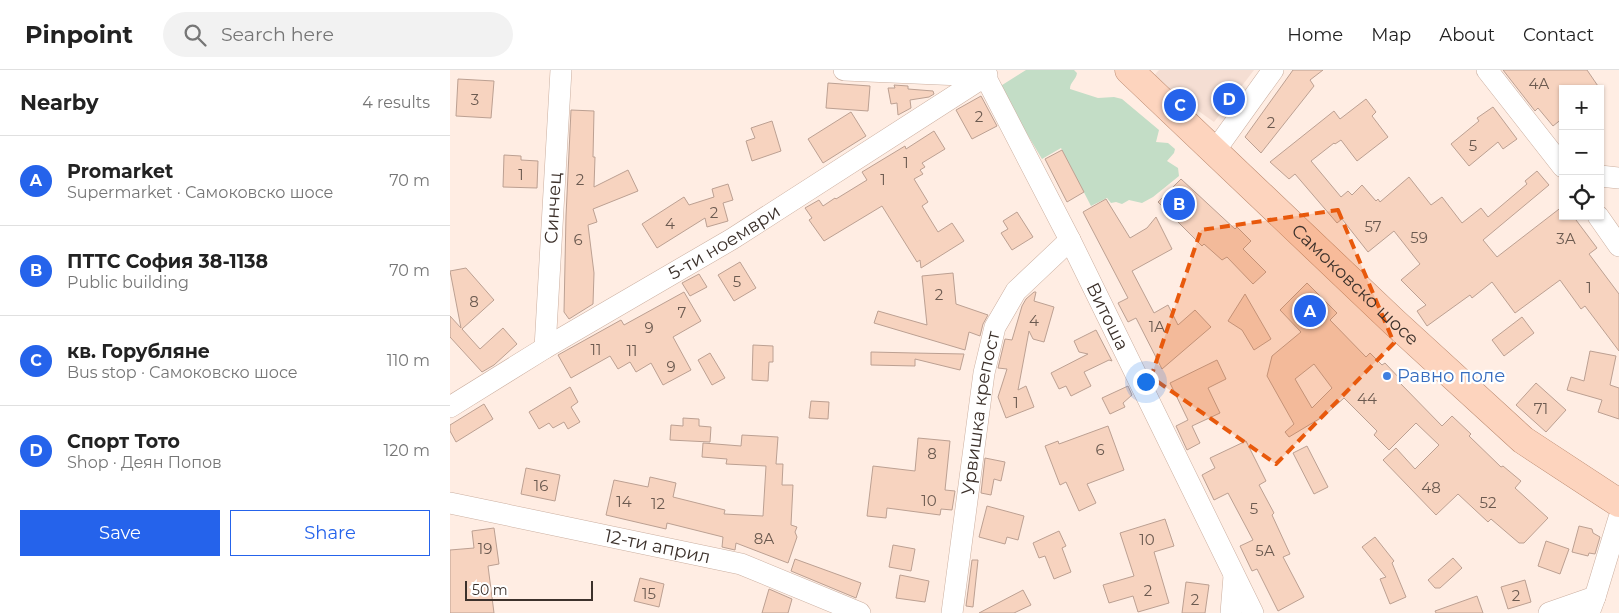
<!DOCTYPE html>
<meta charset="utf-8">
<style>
body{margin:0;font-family:Montserrat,sans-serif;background:#f2f2f2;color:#222}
.controls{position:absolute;right:15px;top:15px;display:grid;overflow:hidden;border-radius:0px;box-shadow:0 1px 4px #0004}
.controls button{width:45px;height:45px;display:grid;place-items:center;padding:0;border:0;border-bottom:1px solid #e0e0e0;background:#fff;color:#222;font:25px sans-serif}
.scale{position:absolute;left:15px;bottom:12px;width:128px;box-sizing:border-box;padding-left:5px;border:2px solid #3c312b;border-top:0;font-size:14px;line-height:18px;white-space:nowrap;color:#3c312b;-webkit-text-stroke:4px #fff;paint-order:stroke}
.you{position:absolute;left:695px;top:311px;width:18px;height:18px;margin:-12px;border:4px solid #fff;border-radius:50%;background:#1a73e8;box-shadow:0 0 0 8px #1a73e833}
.badge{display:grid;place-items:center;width:32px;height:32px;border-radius:50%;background:#2563eb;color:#fff;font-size:16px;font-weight:700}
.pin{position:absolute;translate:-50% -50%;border:2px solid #fff;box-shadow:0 1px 5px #0006}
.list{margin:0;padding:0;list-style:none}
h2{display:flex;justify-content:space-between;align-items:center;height:65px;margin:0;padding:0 20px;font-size:21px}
h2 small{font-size:16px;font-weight:400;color:#767676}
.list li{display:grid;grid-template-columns:32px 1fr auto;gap:15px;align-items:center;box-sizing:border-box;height:90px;padding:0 20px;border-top:1px solid #e0e0e0}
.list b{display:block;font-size:19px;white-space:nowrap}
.list p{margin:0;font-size:16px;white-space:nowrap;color:#767676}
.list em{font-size:16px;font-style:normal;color:#767676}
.actions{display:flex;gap:10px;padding:15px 20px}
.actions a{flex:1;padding:11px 0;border:1px solid #2563eb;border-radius:0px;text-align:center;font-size:18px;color:#2563eb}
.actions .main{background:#2563eb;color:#fff}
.icon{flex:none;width:28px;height:28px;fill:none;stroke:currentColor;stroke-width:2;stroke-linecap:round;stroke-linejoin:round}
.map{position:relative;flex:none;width:1169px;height:543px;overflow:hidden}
header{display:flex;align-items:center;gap:30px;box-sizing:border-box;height:70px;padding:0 25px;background:#fff;border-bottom:1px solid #e0e0e0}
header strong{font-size:24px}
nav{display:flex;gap:28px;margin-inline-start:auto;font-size:18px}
.search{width:350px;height:45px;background:#f2f2f2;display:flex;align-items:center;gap:12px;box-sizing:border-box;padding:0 18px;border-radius:28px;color:#767676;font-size:19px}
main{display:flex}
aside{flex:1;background:#fff}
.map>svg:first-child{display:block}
.commercial{fill:#f5ded3}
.green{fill:#c3ddc6}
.building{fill:#f7d3bf;stroke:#bca092;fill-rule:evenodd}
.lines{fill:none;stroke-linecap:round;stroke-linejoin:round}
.minor-casing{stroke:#cbafa0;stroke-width:22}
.major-casing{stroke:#b9886e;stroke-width:29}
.minor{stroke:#fff;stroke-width:21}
.major{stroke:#fdd4be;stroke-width:28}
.marked{fill:#e8590c;fill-opacity:0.2;stroke:#e8590c;stroke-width:4;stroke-dasharray:10 6;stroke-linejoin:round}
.shop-dot{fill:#3f7fe0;stroke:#fff;stroke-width:2}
.labels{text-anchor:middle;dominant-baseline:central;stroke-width:4.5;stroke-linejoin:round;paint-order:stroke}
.number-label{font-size:15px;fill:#6b5a50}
.street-label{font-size:18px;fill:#3c312b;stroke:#fff}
.shop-label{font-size:18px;fill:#366cbe;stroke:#fff;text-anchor:start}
</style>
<header>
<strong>Pinpoint</strong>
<div class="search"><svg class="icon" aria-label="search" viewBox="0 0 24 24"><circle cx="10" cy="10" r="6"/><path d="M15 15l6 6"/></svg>Search here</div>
<nav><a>Home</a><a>Map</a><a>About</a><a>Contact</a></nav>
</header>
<main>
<aside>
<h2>Nearby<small>4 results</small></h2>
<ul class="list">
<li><span class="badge">A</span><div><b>Promarket</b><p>Supermarket · Самоковско шосе</p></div><em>70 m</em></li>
<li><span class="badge">B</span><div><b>ПТТС София 38-1138</b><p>Public building</p></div><em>70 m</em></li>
<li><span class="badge">C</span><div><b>кв. Горубляне</b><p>Bus stop · Самоковско шосе</p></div><em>110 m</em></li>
<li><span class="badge">D</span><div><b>Спорт Тото</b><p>Shop · Деян Попов</p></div><em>120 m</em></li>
</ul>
<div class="actions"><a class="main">Save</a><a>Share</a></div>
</aside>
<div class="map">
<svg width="1169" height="543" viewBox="0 0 1169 543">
<rect width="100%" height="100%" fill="#ffede3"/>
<!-- commercial -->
<path class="commercial" d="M709 0H804L764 52 702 8Z"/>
<!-- green -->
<path class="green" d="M576 0H624L627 3C626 10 620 12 620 19L648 28 664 27 672 29 709 60 706 72 718 73 725 79 724 83 717 91 728 98 729 106 703 127 692 133 679 130 672 134 666 132 661 133 657 128 641 136 611 78 592 89 549 17Z"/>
<!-- building -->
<path class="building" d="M843 0H873L860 10 864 16 811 83 795 67Z
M1053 0H1137L1150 19H1113V48L1103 56 1088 38 1085 41Z
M8 9 44 11 41 48 6 46Z
M378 13 420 16 418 41 376 38Z
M444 15 458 16V19L483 21 484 24 479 27 460 30 461 38 448 45 447 33 441 34 438 18H445Z
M531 26 547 56 522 69 506 40Z
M916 29 926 42 922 46 938 67 907 91 891 70 885 74 884 73 861 91 891 127 898 121 902 125 912 115 926 131 928 129 930 132 959 107 981 135 992 127 1012 153 1031 138 1038 147 1077 114 1075 111 1087 101 1099 115 1033 170 1047 187 1113 136V146H1123L1147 178 1139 184 1169 224V281L1135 236 1131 239 1110 210 1065 243 1042 212 1022 228 1020 225 977 256 967 241 976 235 951 210 970 194 944 161 918 182 892 149 887 153 845 104 839 109 820 92 884 41 890 49Z
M1043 37 1067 69 1053 79 1048 72 1019 96 1001 74 1029 51 1027 48Z
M121 40 144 41 143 87H145L144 117 178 100 188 121 143 139 147 152 138 155 144 203 143 234 119 249 114 242 116 146Z
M401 42 416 66 373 93 358 69Z
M322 51 331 81 302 91 296 71 305 68 301 58Z
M484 61 495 79 472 93 475 97 470 100 473 104 464 109 478 132 472 136 488 162 502 153 514 171 471 198 470 190 467 192 432 136 374 171 359 150 362 148 355 138 369 130 373 136 385 128 386 129 417 110 412 102 455 76 456 79Z
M612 80 634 122 617 132 595 89Z
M54 85 71 86V90L88 91 87 118 53 117Z
M731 109 785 159 787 157 801 171 793 179 816 202 803 214 777 187 772 190 754 174 752 176 708 132Z
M278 114 283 130 273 133 278 151 257 157 255 148 207 178 192 154 234 127 239 135 264 127 262 119Z
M656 129 680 168 697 158 706 147 722 179 682 201 704 243 718 235 728 255 745 240 761 257 712 299 686 248 678 252 668 233 678 228 633 142Z
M567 142 583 167 562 180 551 163 558 159 553 151Z
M290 192 306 218 284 231 268 205Z
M16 198 44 230 12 259 30 279 53 258 67 274 44 295 32 302 0 267V246L11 258 0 201Z
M503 203 506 234 538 245 533 254 530 266 519 262 515 280 424 253 428 241 477 255 472 206Z
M249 204 257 217 240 226 232 213Z
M857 213 887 243 880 250 916 287 920 283 932 295 935 293 952 311 950 313 992 356 1002 346 1021 364 1019 366 1051 397 1053 396 1071 411 1065 418 1098 448 1074 473H1069L1041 449 1038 452 1008 424 986 445 933 390 946 378 965 399 989 375 966 353 939 380 924 365 927 361 894 328 874 346 839 367 835 362 844 354 817 306 822 286 851 262 830 240ZM864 294 882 318 862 338 845 309Z
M234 222 251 251 223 267 241 300 213 315 201 293 186 302 180 292 168 299 160 286 121 308 108 285 171 250 174 255Z
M584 222H586L584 231 604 237 594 272 583 269 579 261 568 320 576 316 584 337 556 348 548 327 557 299 548 298 555 269 562 270 572 236 576 229Z
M795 224 821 269 804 280 792 260 778 251Z
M1072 247 1084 263 1054 286 1042 270Z
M646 260 662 291 659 290 634 302 641 316 621 326 616 316 609 319 601 303 638 284 629 282 624 271Z
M303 275 323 276V292H319L318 311 302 310Z
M1140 281 1166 286 1160 315 1169 318V349L1148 342 1152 330 1117 320 1121 307 1134 311Z
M421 282 464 283 514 284 510 300 465 289V296L421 295Z
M260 283 275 308 262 315 248 290Z
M767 290 776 309 758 318 770 343 742 356 750 373 737 380 726 356 738 350 720 313Z
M1086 313 1116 340 1096 362 1066 335Z
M678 316 682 325 673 333 675 337 660 344 652 328Z
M120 317 128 332 121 337 130 352 118 359 114 352 103 358 99 353 89 359 79 342Z
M361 331 379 332 378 349 359 348Z
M34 334 43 349 6 372 0 361V355Z
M233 348 249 349V356L261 357 260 372 220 370 221 355 233 356Z
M658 356 674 400 637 414 646 433 629 441 616 412 610 415 595 376 608 371 609 374Z
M292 365 328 367 326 394H333L332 415H343L341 455 347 457 345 462 347 467 338 493 286 473 285 480 272 477 273 467 217 453 216 459 156 445 164 410 198 417 200 407 226 413 223 427 275 440 274 444 313 446 316 396 276 394 277 389 252 387 253 373 291 376Z
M468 368 500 371 495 420 505 421 502 440 491 439 490 445 437 438 436 448 417 446 423 396 465 401Z
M796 371 816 411 809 415 824 443 822 445 840 484 833 487 854 527 828 541 807 499 802 501 790 476 803 470 778 423 764 430 752 405 765 398 760 388Z
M857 376 878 417 864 424 843 383Z
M535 388 555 392 551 411 544 409 541 425 531 423Z
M76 398 110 405 105 431 71 424Z
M537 436 574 446 568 470 557 467 555 474 529 467Z
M715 449 724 476 704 482 719 533 688 542 683 526 659 533 653 515 684 506 670 463Z
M1129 456 1142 459 1143 463 1150 467 1145 484 1139 483 1138 486 1122 482Z
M44 458 49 494 38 496 44 543H0V480L24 478 22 461Z
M609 461 616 476 612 478 621 502 604 509 595 486 589 488 583 473Z
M925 467 944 491 942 493 956 527 940 534 930 509 936 507 912 477Z
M1096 471 1119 479 1110 504 1088 496Z
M443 475 465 479 461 501 439 497Z
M1003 488 1012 498 990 518H985L978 510Z
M345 489 411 513 406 528 341 501Z
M522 490H528L523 537 516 536Z
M450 505 479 511 475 532 446 528Z
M190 508 214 514 209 537 184 531Z
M1075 510 1081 532 1058 539 1051 517Z
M736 512 759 515 755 543H732Z
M319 519 342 529 338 543H312Z
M573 520 581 535 564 543H529Z
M1027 526 1033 543H986L985 541Z"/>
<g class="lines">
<defs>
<g id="minor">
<path id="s1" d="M394 0 535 6 620 170 803 543"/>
<path d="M1037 0 1113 97"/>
<path d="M764 82 823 0"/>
<path d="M1150 106 1169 108"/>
<path d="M1148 146 1169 176"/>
<path id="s2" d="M95 278 111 0"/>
<path id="s3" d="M0 337 95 278 282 169 537 5"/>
<path id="s4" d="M0 433 291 494 410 543"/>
<path id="s5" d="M502 543 534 303 545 257 566 221 620 170"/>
<path d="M781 543 784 506"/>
<path d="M1099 543 1145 527"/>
<path d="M1139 543 1145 527 1169 448"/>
</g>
<g id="major">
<path id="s6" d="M679 0 944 252 1073 370 1169 433"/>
</g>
</defs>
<!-- minor casing -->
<use href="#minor" class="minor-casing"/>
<!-- major casing -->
<use href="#major" class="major-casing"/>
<!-- minor -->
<use href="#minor" class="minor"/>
<!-- major -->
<use href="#major" class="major"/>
</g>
<!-- marked area -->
<path class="marked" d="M888 140 944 273 826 394 701 307 751 160Z"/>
<!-- markers -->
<circle class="shop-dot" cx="937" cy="306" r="5"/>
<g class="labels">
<!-- number labels -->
<g class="number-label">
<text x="1089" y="13">4А</text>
<text x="25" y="29">3</text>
<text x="529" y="46">2</text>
<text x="821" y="52">2</text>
<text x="1023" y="75">5</text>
<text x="456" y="92">1</text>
<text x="71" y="104">1</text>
<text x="130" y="109">2</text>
<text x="433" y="109">1</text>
<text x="264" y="142">2</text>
<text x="220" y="153">4</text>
<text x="923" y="156">57</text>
<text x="969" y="167">59</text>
<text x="1116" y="168">3А</text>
<text x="128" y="169">6</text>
<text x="287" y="211">5</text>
<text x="1139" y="217">1</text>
<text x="489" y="224">2</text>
<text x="24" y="231">8</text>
<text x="232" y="242">7</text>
<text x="584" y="250">4</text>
<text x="707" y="256">1А</text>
<text x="199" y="257">9</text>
<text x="146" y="279">11</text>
<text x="182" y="280">11</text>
<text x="221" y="296">9</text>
<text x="917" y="328">44</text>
<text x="566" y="332">1</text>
<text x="1091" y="338">71</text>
<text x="650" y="379">6</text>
<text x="482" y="383">8</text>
<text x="91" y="415">16</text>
<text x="981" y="417">48</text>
<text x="479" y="430">10</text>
<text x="174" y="431">14</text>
<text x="1038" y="432">52</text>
<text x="208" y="433">12</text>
<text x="804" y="438">5</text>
<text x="314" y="468">8А</text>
<text x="697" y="469">10</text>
<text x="35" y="478">19</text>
<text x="815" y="480">5А</text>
<text x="698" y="520">2</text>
<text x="199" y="523">15</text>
<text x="1066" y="525">2</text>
<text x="745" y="529">2</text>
</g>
<!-- street labels -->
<g class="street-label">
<text stroke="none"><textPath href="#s2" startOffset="140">Синчец</textPath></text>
<text stroke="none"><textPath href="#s3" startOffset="320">5-ти ноември</textPath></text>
<text stroke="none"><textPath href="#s6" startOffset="312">Самоковско шосе</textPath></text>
<text stroke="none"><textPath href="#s1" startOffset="411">Витоша</textPath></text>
<text stroke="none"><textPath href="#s5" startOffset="202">Урвишка крепост</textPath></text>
<text stroke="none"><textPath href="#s4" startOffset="212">12-ти април</textPath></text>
</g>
<!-- shop labels -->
<g class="shop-label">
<text x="947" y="306">Равно поле</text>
</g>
</g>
</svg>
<div class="controls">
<button>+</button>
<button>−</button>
<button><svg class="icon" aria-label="locate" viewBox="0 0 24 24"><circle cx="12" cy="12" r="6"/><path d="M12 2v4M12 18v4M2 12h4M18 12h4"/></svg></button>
</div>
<div class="scale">50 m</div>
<div class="you"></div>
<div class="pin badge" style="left:860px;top:241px">A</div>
<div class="pin badge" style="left:729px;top:134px">B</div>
<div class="pin badge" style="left:730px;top:35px">C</div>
<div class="pin badge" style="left:779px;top:29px">D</div>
</div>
</main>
